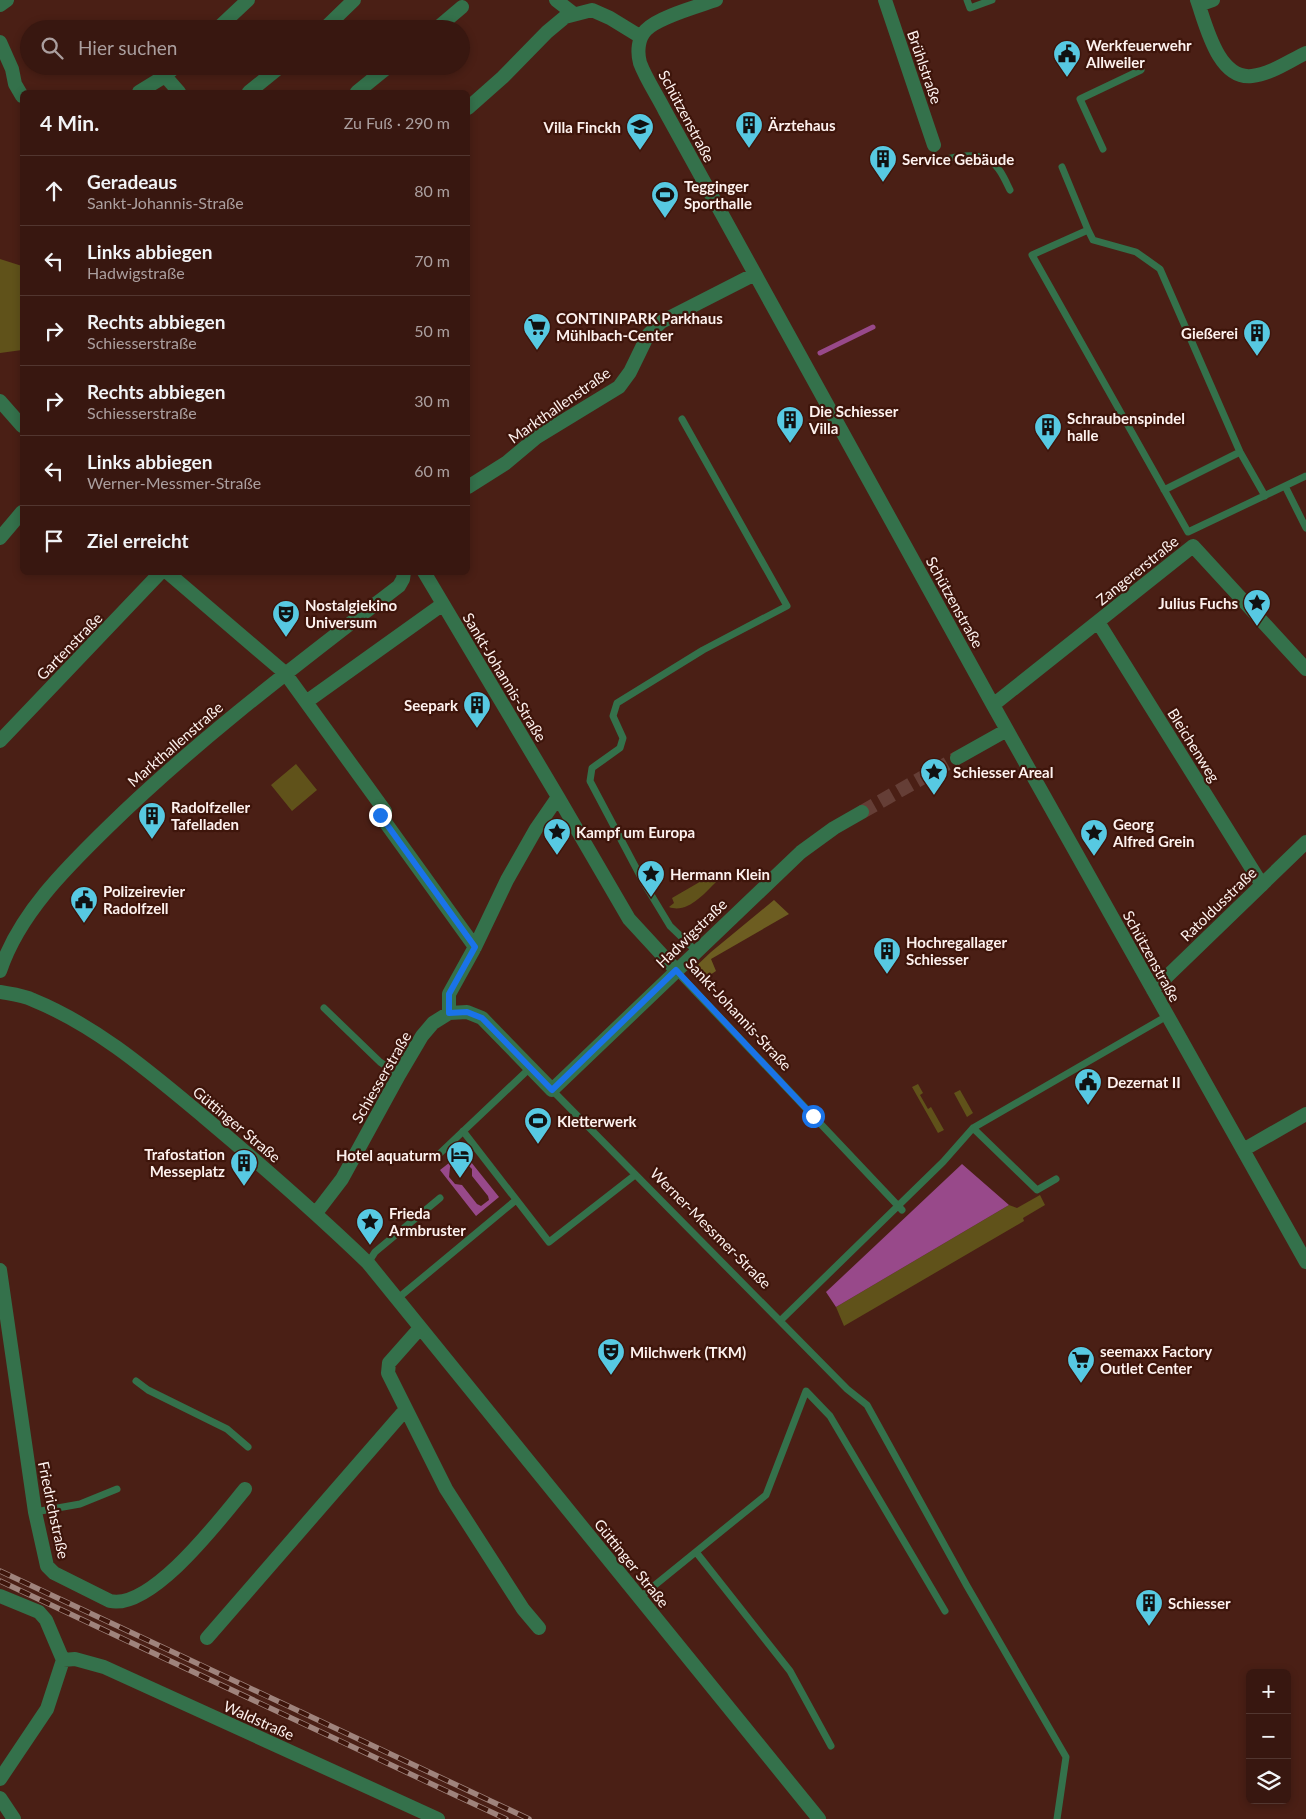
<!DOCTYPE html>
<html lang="de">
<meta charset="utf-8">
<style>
body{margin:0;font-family:Lato,sans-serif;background:#43241e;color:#f1f3f6}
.controls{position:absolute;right:15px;bottom:15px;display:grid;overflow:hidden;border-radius:8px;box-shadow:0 2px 8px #0003}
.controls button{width:45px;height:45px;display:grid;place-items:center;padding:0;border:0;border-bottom:1px solid #523630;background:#381710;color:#f1f3f6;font:25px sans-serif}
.stop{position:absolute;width:15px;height:15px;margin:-11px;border:4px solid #1a73e8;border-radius:50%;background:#fff}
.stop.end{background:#1a73e8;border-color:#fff;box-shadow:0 1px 5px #0008}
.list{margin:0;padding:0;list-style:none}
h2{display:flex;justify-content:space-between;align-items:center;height:65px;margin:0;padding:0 20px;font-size:21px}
h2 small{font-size:16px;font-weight:400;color:#ab9f9f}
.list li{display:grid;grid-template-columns:32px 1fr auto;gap:15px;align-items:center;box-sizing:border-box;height:70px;padding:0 20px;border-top:1px solid #523630}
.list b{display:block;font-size:19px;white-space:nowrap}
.list p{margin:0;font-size:16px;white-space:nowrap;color:#ab9f9f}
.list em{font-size:16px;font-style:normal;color:#ab9f9f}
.icon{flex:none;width:28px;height:28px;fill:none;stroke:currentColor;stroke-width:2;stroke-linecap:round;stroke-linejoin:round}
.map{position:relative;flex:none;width:1306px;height:1819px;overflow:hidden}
.search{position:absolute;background:#381710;box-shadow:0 2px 8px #0003;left:20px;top:20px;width:450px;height:55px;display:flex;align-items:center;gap:12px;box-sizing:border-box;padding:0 18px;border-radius:28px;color:#ab9f9f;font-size:19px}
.panel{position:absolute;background:#381710;box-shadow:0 2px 8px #0003;left:20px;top:90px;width:450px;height:485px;border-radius:8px}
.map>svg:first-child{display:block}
.green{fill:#60521a}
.forest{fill:#6d5d21}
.water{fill:#98498a;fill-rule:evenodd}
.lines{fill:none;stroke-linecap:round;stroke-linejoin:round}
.stream{stroke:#98498a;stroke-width:5}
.street-tunnel{stroke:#653e36;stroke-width:14;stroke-dasharray:14 7;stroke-linecap:butt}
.lane{stroke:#34714b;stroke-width:7}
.street{stroke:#34714b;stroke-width:14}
.rail-casing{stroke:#9f837c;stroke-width:5.5}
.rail{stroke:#3e150b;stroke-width:4;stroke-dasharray:11;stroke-linecap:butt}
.route{stroke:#1a73e8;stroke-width:6}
.labels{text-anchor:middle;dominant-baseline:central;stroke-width:4.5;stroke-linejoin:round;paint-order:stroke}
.poi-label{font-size:15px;font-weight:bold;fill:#fdf1ee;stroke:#3e150b;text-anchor:start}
.street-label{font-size:15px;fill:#fdf1ee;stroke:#3e150b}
</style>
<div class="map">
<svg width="1306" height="1819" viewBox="0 0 1306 1819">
<rect width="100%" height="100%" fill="#4a1f15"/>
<!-- green -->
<path class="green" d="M0 259 22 266V350L0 353Z
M296 764 317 790 292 811 271 785Z
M710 876 716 882C704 894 687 914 669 907L674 903 672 898Z
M918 1084 923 1093 920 1095 928 1109 931 1107 944 1130 938 1133 912 1087Z
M960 1090 973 1113 967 1117 954 1093Z
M1040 1195 1045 1205 1023 1218 1024 1221 844 1326 836 1307 1009 1205 1017 1208Z"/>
<!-- forest -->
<path class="forest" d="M774 900 789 914 711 959 716 971 701 981 691 971 711 952Z"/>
<!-- water -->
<path class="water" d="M463 1152 499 1197 476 1216 440 1170ZM457 1161 465 1162 472 1169V1176L488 1196 489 1200 481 1206 477 1204 462 1185 455 1184 449 1177 450 1167Z
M962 1164 1009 1205 836 1307 826 1292Z"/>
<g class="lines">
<!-- stream -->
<path class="stream" d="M820 353 873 327"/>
<!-- street-tunnel -->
<path class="street-tunnel" d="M862 812 957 758"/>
<!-- lane -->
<path class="lane" d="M967 0 970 8 992 0
M1103 149 1080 99 1141 70
M934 162C950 158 974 151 990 161 1000 167 1005 180 1010 190
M1062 167 1088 230 1032 255 1188 532 1306 476
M1088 230 1093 240 1136 252 1160 269 1240 452 1265 496
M682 419 787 606 703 650 617 703 613 716 623 738 620 748 592 768 590 781 644 883 670 926 696 951
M1285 486 1306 528
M1164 490 1240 452
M676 971 902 1210
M324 1008 380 1062 399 1075
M552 1090 847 1389 867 1405 967 1586 1066 1757 1057 1819
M973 1128 1037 1190 1056 1179
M463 1131 549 1242 635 1175
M436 1157 530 1068
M368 1263 375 1252 440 1198
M397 1299 516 1200
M780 1321 943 1162 973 1128 1167 1016
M136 1381 148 1390 227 1429 248 1447
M35 1512 80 1504 117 1489
M696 1552 790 1671 831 1746
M639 1598 766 1495 806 1391 830 1416 945 1611"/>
<!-- street -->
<path class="street" d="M556 0 574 14
M716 0C699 6 658 17 646 30 638 38 637 52 640 63 646 79 657 95 665 111L993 705 1306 1262
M885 0 934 145
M1197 0C1206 25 1218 80 1252 76 1271 74 1289 61 1306 53
M0 5 7 0
M1199 5 1213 0
M217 29 248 0
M324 29 354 0
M436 29 462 7
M0 42 12 69 15 84 22 96
M165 76 179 92
M139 92 165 76 176 66
M249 92 281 66
M357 92 389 66
M468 108 503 77 547 32 565 17 592 10 610 18 641 37
M0 401 22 426
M468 487 506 463 537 437 619 387 630 372 648 335 661 322 755 274
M0 538 22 512
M167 572 285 673 385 811 380 815 475 947
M424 572 558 797 629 919 676 970
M1098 622 1262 885
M306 702 443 604
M993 705 1193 546 1306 669
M0 741 161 572
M957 758 1007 730
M0 971C19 914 66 868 108 827 198 739 299 663 399 586L403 579 404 572
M1153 990 1306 842
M0 992C11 994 23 995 33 1000 97 1026 151 1073 204 1117 260 1164 315 1212 368 1263L819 1819
M449 1013V994L475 947 507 880 536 829 558 797
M1243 1150 1306 1114
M316 1213 342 1179 399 1075 422 1036 433 1023 449 1013 467 1012 482 1018 552 1090 801 852 834 828 862 812
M0 1270 35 1512 47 1566 54 1573 110 1601C152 1610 221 1518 245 1489
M420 1328 389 1363 388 1373 446 1489 523 1609 539 1628
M0 1596 39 1612 46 1620 63 1660 47 1709 0 1779
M207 1638 406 1409
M63 1660 75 1659 104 1667 438 1819
M0 1798 14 1819"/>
<defs>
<path id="rail" d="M0 1571 529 1819
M0 1581 506 1819"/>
</defs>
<!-- rail casing -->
<use href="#rail" class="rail-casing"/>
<!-- rail -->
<use href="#rail" class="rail"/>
</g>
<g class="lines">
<!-- route -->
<path class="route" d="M380 815 475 947 449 994V1013L467 1012 482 1018 552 1090 676 970 813 1116"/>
</g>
<!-- icons -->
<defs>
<symbol id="civic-pin" viewBox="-11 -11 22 30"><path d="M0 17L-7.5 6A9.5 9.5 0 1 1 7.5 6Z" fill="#57c9e2" stroke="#3e150b"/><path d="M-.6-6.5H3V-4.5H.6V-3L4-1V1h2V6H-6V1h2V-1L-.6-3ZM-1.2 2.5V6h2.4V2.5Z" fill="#111"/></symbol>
<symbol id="building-pin" viewBox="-11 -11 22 30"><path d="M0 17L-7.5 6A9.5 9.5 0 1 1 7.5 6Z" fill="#57c9e2" stroke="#3e150b"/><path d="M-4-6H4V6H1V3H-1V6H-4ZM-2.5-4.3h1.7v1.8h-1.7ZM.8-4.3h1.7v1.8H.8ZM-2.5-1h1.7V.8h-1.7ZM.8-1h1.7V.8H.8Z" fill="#111"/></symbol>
<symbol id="school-pin" viewBox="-11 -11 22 30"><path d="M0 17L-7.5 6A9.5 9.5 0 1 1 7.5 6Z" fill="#57c9e2" stroke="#3e150b"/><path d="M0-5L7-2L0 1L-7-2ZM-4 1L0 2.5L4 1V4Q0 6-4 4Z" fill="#111"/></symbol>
<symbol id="stadium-pin" viewBox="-11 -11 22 30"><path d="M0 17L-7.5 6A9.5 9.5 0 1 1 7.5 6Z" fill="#57c9e2" stroke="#3e150b"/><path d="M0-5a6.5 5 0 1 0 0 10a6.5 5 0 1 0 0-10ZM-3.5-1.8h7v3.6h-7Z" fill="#111"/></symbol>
<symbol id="supermarket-pin" viewBox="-11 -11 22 30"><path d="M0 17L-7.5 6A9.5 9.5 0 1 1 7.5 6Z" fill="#57c9e2" stroke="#3e150b"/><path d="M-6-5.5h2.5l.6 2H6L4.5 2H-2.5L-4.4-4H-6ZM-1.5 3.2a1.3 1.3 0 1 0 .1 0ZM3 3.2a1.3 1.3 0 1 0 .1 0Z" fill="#111"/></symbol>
<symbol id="sight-pin" viewBox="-11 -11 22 30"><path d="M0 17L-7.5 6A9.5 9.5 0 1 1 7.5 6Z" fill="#57c9e2" stroke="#3e150b"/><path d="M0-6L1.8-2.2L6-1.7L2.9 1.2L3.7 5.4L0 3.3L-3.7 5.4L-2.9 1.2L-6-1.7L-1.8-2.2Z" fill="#111"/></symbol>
<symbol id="theatre-pin" viewBox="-11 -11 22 30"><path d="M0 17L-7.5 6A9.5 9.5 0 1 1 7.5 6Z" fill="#57c9e2" stroke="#3e150b"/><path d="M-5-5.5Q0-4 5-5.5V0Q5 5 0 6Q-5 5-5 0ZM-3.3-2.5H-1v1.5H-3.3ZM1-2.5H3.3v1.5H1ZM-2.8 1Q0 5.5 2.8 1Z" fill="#111"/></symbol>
<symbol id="hotel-pin" viewBox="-11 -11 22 30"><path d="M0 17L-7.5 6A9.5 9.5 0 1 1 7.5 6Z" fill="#57c9e2" stroke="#3e150b"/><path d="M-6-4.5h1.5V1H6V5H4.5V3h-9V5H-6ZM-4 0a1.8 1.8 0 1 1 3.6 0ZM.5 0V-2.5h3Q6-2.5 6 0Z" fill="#111"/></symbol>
</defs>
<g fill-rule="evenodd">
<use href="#civic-pin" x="1051" y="38" width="32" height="43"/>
<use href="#building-pin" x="733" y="109" width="32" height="43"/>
<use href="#school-pin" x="624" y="111" width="32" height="43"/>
<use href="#building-pin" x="867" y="143" width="32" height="43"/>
<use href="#stadium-pin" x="649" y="179" width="32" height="43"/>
<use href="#supermarket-pin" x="521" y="311" width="32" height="43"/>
<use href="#building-pin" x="1241" y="317" width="32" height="43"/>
<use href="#building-pin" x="774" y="404" width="32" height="43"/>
<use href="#building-pin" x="1032" y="411" width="32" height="43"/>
<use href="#sight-pin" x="1241" y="587" width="32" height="43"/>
<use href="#theatre-pin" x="270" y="598" width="32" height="43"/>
<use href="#building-pin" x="461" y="689" width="32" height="43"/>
<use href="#sight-pin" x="918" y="756" width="32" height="43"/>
<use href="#building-pin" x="136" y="800" width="32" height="43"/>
<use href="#sight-pin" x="541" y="816" width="32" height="43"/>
<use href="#sight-pin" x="1078" y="817" width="32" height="43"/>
<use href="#sight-pin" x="635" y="858" width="32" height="43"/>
<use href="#civic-pin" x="68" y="884" width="32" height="43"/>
<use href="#building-pin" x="871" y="935" width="32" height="43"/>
<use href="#civic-pin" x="1072" y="1066" width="32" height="43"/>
<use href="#stadium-pin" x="522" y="1105" width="32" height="43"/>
<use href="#hotel-pin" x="444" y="1139" width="32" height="43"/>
<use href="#building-pin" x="228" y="1147" width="32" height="43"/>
<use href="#sight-pin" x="354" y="1206" width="32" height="43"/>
<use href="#theatre-pin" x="595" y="1336" width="32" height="43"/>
<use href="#supermarket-pin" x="1065" y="1344" width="32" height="43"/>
<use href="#building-pin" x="1133" y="1587" width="32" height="43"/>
</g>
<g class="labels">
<!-- poi labels -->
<g class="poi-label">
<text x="1086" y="45">Werkfeuerwehr<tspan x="1086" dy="17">Allweiler</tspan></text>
<text x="768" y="125">Ärztehaus</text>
<text x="621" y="127" text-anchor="end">Villa Finckh</text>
<text x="902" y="159">Service Gebäude</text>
<text x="684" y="186">Tegginger<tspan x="684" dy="17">Sporthalle</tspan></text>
<text x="556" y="318">CONTINIPARK Parkhaus<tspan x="556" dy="17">Mühlbach-Center</tspan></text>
<text x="1238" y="333" text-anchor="end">Gießerei</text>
<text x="809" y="411">Die Schiesser<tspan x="809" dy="17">Villa</tspan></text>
<text x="1067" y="418">Schraubenspindel<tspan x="1067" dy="17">halle</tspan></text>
<text x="1238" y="603" text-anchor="end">Julius Fuchs</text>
<text x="305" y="605">Nostalgiekino<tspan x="305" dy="17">Universum</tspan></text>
<text x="458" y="705" text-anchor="end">Seepark</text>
<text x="953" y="772">Schiesser Areal</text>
<text x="171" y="807">Radolfzeller<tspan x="171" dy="17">Tafelladen</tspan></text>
<text x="1113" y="824">Georg<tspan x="1113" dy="17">Alfred Grein</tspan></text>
<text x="576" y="832">Kampf um Europa</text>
<text x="670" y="874">Hermann Klein</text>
<text x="103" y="891">Polizeirevier<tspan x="103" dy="17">Radolfzell</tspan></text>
<text x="906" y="942">Hochregallager<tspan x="906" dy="17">Schiesser</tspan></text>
<text x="1107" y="1082">Dezernat II</text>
<text x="557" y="1121">Kletterwerk</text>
<text x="225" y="1154" text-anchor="end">Trafostation<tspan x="225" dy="17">Messeplatz</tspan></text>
<text x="441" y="1155" text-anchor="end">Hotel aquaturm</text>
<text x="389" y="1213">Frieda<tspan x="389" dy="17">Armbruster</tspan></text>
<text x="1100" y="1351">seemaxx Factory<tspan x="1100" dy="17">Outlet Center</tspan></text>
<text x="630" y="1352">Milchwerk (TKM)</text>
<text x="1168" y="1603">Schiesser</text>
</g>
<!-- street labels -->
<g class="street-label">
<text transform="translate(925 67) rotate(71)">Brühlstraße</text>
<text transform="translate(687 116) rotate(62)">Schützenstraße</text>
<text transform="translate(559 405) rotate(-35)">Markthallenstraße</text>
<text transform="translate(1137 570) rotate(-39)">Zangererstraße</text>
<text transform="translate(955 602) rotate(61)">Schützenstraße</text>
<text transform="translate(69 646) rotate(-46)">Gartenstraße</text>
<text transform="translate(505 677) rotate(59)">Sankt-Johannis-Straße</text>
<text transform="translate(175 744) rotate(-41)">Markthallenstraße</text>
<text transform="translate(1194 745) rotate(58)">Bleichenweg</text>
<text transform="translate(1218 904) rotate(-44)">Ratoldusstraße</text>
<text transform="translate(691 933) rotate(-44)">Hadwigstraße</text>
<text transform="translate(1152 956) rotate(61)">Schützenstraße</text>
<text transform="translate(739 1014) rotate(47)">Sankt-Johannis-Straße</text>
<text transform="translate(381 1077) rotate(-60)">Schiesserstraße</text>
<text transform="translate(237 1124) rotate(40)">Güttinger Straße</text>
<text transform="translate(711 1228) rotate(45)">Werner-Messmer-Straße</text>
<text transform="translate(54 1510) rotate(78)">Friedrichstraße</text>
<text transform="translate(632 1563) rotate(51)">Güttinger Straße</text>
<text transform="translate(259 1720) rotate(24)">Waldstraße</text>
</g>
</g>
</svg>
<div class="controls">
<button>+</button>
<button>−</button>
<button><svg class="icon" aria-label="layers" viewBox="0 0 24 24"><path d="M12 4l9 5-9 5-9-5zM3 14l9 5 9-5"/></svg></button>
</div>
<div class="stop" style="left:813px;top:1116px"></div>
<div class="stop end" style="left:380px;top:815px"></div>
<div class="search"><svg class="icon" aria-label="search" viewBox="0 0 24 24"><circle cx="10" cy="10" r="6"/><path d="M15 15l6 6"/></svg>Hier suchen</div>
<section class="panel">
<h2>4 Min.<small>Zu Fuß · 290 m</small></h2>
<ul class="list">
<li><svg class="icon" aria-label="ahead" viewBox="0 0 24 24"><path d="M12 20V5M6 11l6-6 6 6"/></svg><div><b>Geradeaus</b><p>Sankt-Johannis-Straße</p></div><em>80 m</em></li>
<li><svg class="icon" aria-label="left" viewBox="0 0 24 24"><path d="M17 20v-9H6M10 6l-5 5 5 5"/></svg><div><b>Links abbiegen</b><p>Hadwigstraße</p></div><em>70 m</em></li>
<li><svg class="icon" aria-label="right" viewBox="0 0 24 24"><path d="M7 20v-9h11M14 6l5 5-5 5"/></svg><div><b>Rechts abbiegen</b><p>Schiesserstraße</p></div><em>50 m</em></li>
<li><svg class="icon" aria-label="right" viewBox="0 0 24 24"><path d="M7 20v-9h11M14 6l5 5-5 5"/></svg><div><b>Rechts abbiegen</b><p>Schiesserstraße</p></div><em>30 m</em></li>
<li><svg class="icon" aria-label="left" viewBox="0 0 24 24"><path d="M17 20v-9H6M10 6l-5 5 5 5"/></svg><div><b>Links abbiegen</b><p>Werner-Messmer-Straße</p></div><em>60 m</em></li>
<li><svg class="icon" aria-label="arrive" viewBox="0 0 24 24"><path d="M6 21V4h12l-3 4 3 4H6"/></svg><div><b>Ziel erreicht</b></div></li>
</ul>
</section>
</div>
